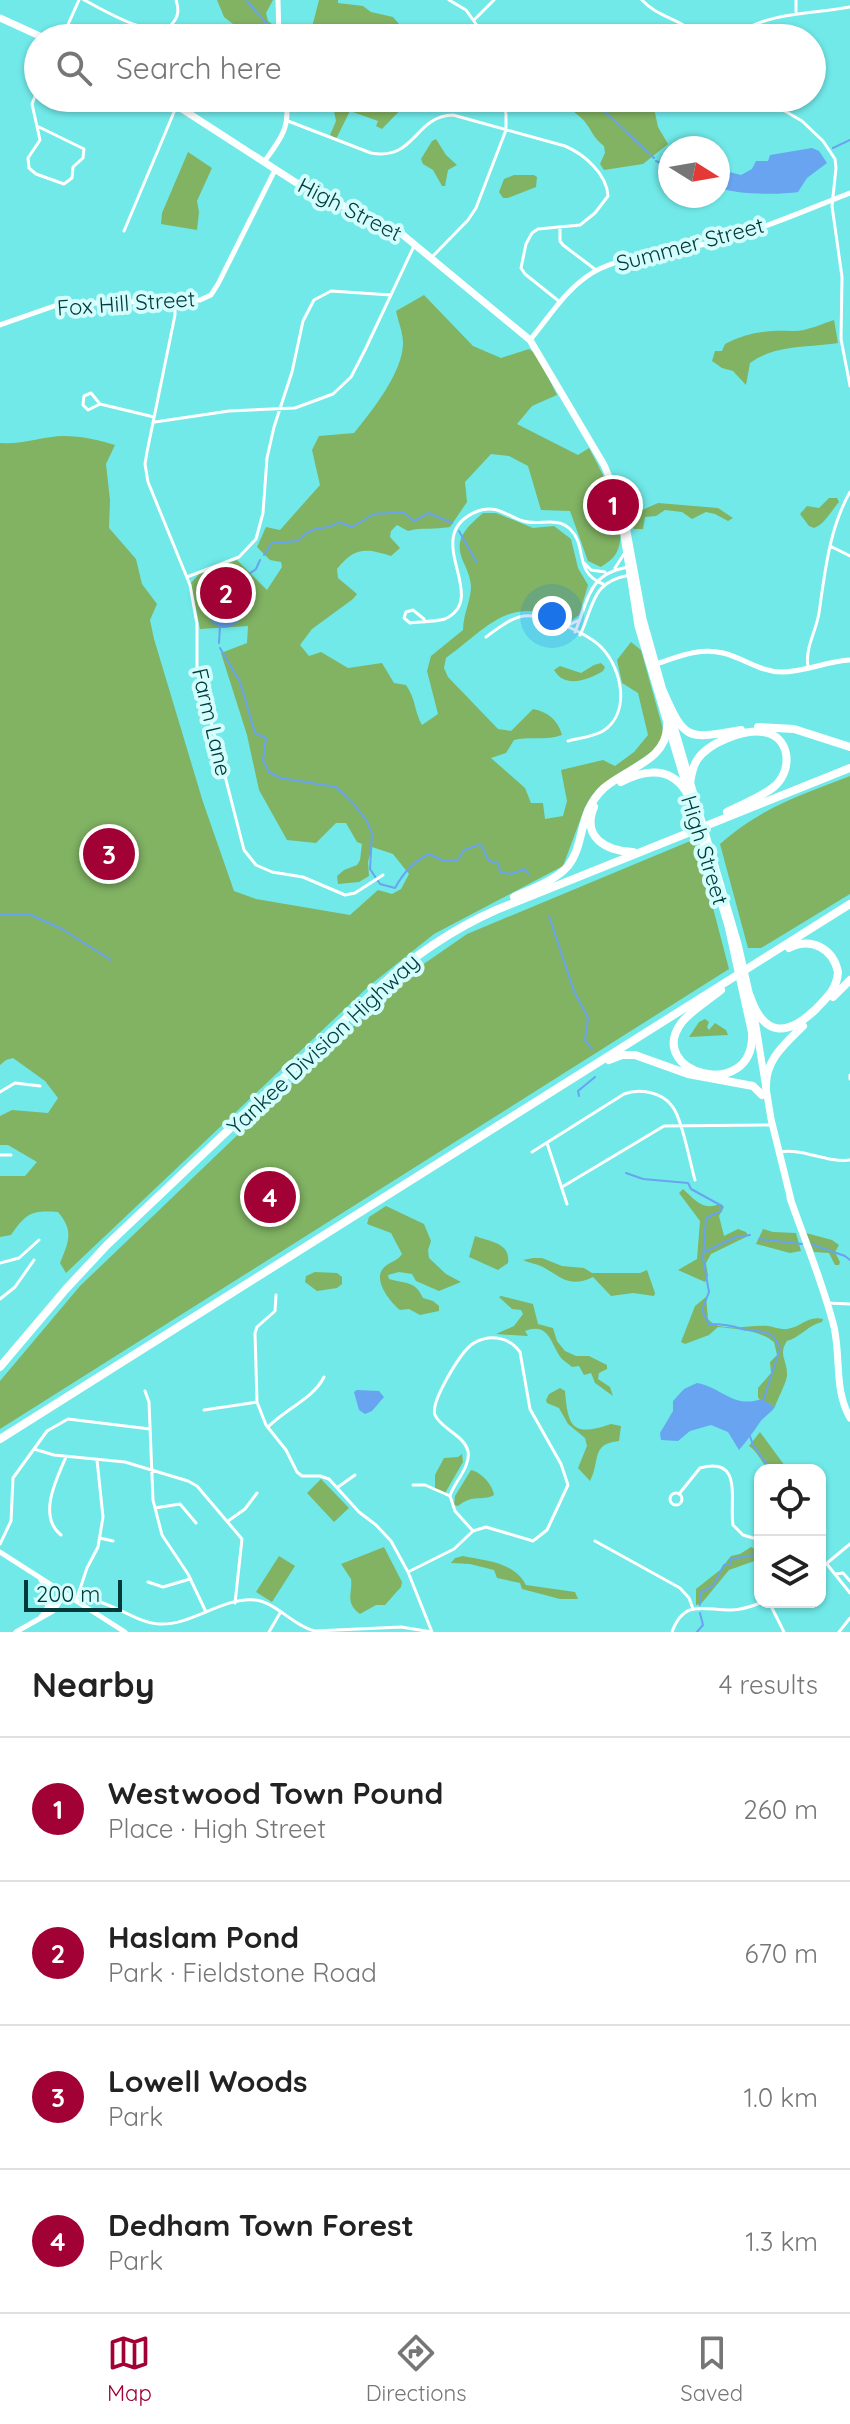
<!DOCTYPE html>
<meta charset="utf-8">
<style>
body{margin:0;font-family:Quicksand,sans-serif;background:#f2f2f2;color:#222}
.controls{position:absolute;right:24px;bottom:24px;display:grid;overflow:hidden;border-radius:16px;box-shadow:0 2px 6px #0004}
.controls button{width:72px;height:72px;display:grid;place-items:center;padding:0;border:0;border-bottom:2px solid #e0e0e0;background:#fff;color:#222;font:40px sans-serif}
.compass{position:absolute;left:658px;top:136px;width:72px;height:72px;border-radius:50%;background:#fff;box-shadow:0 2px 6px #0004;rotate:101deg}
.scale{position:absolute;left:24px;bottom:20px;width:98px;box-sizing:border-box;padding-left:8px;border:4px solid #003a3a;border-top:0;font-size:22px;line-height:28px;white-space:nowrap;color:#003a3a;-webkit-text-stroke:6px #d3fefd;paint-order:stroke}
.you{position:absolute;left:552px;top:616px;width:28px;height:28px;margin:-20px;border:6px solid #fff;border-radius:50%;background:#1a73e8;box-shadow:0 0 0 12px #1a73e833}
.badge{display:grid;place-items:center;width:52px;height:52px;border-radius:50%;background:#a10134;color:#fff;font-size:26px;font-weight:700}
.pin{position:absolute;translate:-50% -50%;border:4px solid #fff;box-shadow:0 2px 8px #0006}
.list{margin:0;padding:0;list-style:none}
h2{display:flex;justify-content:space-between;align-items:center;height:104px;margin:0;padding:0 32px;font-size:34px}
h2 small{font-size:26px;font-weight:400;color:#767676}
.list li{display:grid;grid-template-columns:52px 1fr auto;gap:24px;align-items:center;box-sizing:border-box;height:144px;padding:0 32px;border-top:2px solid #e0e0e0}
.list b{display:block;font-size:30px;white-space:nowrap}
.list p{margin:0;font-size:26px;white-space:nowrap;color:#767676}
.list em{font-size:26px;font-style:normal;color:#767676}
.icon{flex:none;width:44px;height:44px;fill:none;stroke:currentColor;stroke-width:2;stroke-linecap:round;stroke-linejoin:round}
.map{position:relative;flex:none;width:850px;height:1632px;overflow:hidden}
.search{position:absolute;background:#fff;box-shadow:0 2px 6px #0004;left:24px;right:24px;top:24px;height:88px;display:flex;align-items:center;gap:20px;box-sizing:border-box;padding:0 28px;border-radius:44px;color:#767676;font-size:30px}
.sheet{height:680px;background:#fff}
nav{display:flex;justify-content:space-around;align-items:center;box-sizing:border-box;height:112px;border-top:2px solid #e0e0e0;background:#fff;font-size:22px;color:#767676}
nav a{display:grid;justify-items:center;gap:4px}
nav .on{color:#a10134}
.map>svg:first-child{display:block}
.green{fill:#81b363}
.water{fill:#68a4ef}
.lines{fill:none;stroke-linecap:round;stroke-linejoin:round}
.stream{stroke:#68a4ef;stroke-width:2}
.street{stroke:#fff;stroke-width:3}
.secondary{stroke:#fff;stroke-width:5}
.primary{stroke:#fff;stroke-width:7}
.highway{stroke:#fff;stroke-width:8}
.labels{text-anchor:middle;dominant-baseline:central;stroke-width:8;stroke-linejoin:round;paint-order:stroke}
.street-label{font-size:22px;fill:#003a3a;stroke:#d3fefd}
</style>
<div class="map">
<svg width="850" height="1632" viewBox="0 0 850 1632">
<rect width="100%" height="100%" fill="#71e9e9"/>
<!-- green -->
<path class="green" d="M217 0H273L266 13 268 21 276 27 263 29 260 37 251 38 224 17Z
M319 0H338V3L363 6 371 12 393 17 411 38H314L311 31Z
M323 98H412L382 129 376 126 378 121 350 111 336 139 330 135 336 121 334 111 323 104Z
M550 98H666L654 108 658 127 668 144 643 164 604 170 600 164 605 153 604 146C595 139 593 134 588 126 580 113 563 105 550 98Z
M436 139 446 155 457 165 448 170 445 186H442L433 170 423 164 421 159 432 141Z
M188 152 212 168 197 201 199 212 197 230 161 224 162 213Z
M514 175H534L537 177 536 187 508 198H503L499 192 504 179Z
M424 295 473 346 501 358 529 349 537 355 557 395 532 406 517 424 578 455 589 448C602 472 633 528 615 555 612 560 606 563 601 567L588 561 570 511 541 510 528 466 509 456 491 454 465 482 467 502 450 527C435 530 422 527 408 531L397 525 391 531 390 537 400 548 391 556C365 548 355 547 337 569L338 578 357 594 353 599 312 629 300 645 309 656 321 652 348 668 382 663 394 683 406 685C416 699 414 711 422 725L438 714 427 671 431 656 463 630C463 614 471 601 471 586 470 576 467 570 463 561 453 539 467 527 483 513H496L533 528 554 526 571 539 578 568 588 585 579 615 568 623C511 593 491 625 446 658L444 668 448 677 498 729 511 731 533 709C548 712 558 720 562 735 546 741 531 736 514 740L506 753 491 758 525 788 531 803H543L545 819 563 816 567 801 561 770 603 760 615 766 634 752 648 735 638 693 622 683 617 660 631 642 641 650 663 729 662 740 656 749 598 788 585 807 563 866 434 934 369 986 66 1273 60 1263C69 1241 74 1231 58 1212 32 1210 26 1213 11 1235L0 1237V1176H25L37 1162 8 1145H0V1116L12 1110 48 1113 58 1098 45 1081 13 1058 6 1060 0 1065V443C22 445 43 436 64 436 82 436 99 440 115 445L106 464 110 500 109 528 136 559 142 584 157 604 150 620 154 639 203 802 234 891 256 899 350 915 378 890 392 894 401 889 409 874 393 854 372 847 368 862 369 876 359 882 338 884 337 876 344 870 357 865 360 860 362 844 357 842 346 823H336L316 843 287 840 259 790 247 735 221 653 247 643 248 626 200 629 191 583 199 574 237 560 267 590 282 567 281 562 270 560 257 547 266 527 280 530 320 485 312 450 319 436 354 433C372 411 403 372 403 343 403 333 398 321 396 311Z
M834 320 838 343C807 348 776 344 750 363L746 385 733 371 722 368 712 361 715 351H722L725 344C748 332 767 330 792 331 804 332 822 324 834 320Z
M829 498H837L839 502C831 511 825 524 814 528L809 526 800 514 807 506 819 508Z
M658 503 718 508 733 518 728 521 715 514 706 512 692 519 682 512 665 510 656 516 645 517 643 529H634L629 521 631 515Z
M601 663 605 667 603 671C588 680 565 689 554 670L560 666 581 673 594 665Z
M850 776V894L761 948H748L720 844C762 807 799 796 850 776Z
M695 839 729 969 0 1429V1381L80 1286 298 1077 415 970 467 934Z
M705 1019 709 1022 707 1027 709 1030 715 1023 726 1030 728 1035 689 1037 699 1022Z
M683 1189C695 1200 703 1211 719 1204L724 1207 719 1216 724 1236 738 1229 746 1232 748 1236 711 1254 706 1263 708 1276 705 1282 678 1270 697 1259 700 1221 679 1193Z
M386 1206 424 1224 431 1241 428 1250 429 1258 446 1274 461 1282 439 1291 416 1281 412 1274 399 1272 388 1275 389 1279C405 1284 415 1280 423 1298L433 1301 439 1306V1311L420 1315 409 1309 400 1310C391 1303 374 1282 382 1270 387 1262 397 1262 402 1254L391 1233 367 1224 369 1217Z
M763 1229 773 1232 796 1233 801 1251 790 1253 756 1244Z
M806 1233 832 1240 839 1245 835 1252 840 1262 839 1265H835L829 1253 814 1252Z
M475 1236C491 1242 511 1243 508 1263L498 1270 469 1257Z
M533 1258H542L562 1266 584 1268 592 1273H640L647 1270 655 1293 654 1296 633 1293 611 1296 593 1277C570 1288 562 1278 543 1267 537 1264 529 1263 523 1260Z
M315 1272 337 1273 342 1277V1284L337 1288 317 1291 305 1282 306 1276Z
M501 1296 533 1304 538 1324 553 1328 557 1341 565 1351 576 1356H589L607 1365V1369L599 1373 598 1379 610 1387 613 1396 595 1383 591 1373 584 1375 579 1366 572 1367C569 1364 565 1362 562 1359 551 1346 550 1321 525 1331L528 1336 496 1334 514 1326 523 1314 521 1310 512 1309 499 1297Z
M706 1297 708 1319C720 1334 751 1324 768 1326 774 1327 782 1330 787 1329 801 1327 808 1315 823 1319L822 1322C808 1325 801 1337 787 1341 778 1354 787 1360 787 1374 788 1380 777 1400 775 1407L758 1398V1388L771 1373 770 1362 777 1355 774 1342C759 1330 737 1329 718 1327L709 1335 685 1344 681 1342 695 1306Z
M560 1388 565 1391C568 1428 573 1437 611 1424L621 1426 619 1441C590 1444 601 1460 590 1481L578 1468 587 1446 585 1438 568 1424 559 1408 547 1403 546 1400 549 1394Z
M760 1432 788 1470H769C761 1462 758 1452 749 1446Z
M462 1454 463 1462 444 1495 435 1489V1475L444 1458 458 1457Z
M471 1470C481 1472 493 1485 494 1495 481 1502 475 1493 458 1506L454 1505 455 1496Z
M321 1479 349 1508 334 1522 307 1493Z
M384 1547 402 1582 401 1587 385 1605H376L360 1614C344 1602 353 1593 351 1579L341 1564Z
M751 1547 760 1552V1559L729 1570 701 1604 696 1605V1589L720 1570 731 1556 740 1554Z
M279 1556 295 1566 272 1602 256 1592Z
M463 1556C487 1561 514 1562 526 1585L575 1592 578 1599H560L522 1589 520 1583 497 1578 494 1570 470 1564 451 1563 455 1558Z"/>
<!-- water -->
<path class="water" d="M812 148 819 151 827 163 807 178 798 192C780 195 734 195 718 187V169L741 175 752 169 756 161H768L770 155Z
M250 574 249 578 241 583 240 604 248 607C243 622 225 637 211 621 207 616 204 601 203 595L211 589 233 584Z
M697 1383C721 1387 734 1409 761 1399L775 1407C771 1413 765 1416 760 1422 754 1431 747 1441 739 1450L728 1432 711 1425 690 1431 678 1441 661 1440 660 1433 673 1411V1401L684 1389Z
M357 1390 379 1391 384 1397 372 1411 365 1414 359 1410 354 1392Z"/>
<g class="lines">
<!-- stream -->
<path class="stream" d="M246 0 268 25 275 26
M282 26 354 33 361 38
M585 98 599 106 654 158
M833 148 850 140
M656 161 670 167
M459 531 477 563
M264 555 272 543 298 541C315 522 323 533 339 522L352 527 374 514 403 512 414 521 429 513 452 523
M249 574 256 569 260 560
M219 643 220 626
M220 648 240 682 255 733 266 738 263 760 269 772 281 778 336 787 353 803 367 821 372 834 370 869 380 884 395 888C404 872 413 862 429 854L442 860 457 861 464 850 481 844 488 860 499 864 500 872 511 874 525 869 529 875
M0 915H31L62 929 111 960
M549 916 574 991 588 1018 585 1040 592 1049
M579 1096 578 1091 595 1077
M626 1173 643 1179 688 1183 691 1189 722 1206 721 1211 706 1218 703 1258 709 1292 702 1310 709 1324C721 1324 731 1325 742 1329 759 1333 773 1327 780 1349L763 1401
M759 1239 802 1244
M811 1244 845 1256 850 1260
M704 1252 736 1237 750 1235
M750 1436 753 1445 771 1470
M700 1605V1593L713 1586 724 1565 730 1564 731 1559 760 1554
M697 1632 703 1625 700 1613"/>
<!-- street -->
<path class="street" d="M84 0C102 9 157 43 172 24 179 16 179 9 176 0
M449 0 466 10 486 38
M642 0C658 18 683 19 700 38
M796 0V12
M475 19 494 0
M62 38 79 0
M732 38C766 11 809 15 850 7
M38 89 32 104 40 140 28 158 29 168 36 174 64 184 72 178 73 167 83 158 84 149 39 127
M748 98 783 110 802 121 823 141 835 159 836 168 832 206 842 277 841 339 850 386
M288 121 371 153C416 161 414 116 453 115L565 146C584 154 607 174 608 196L595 213 580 225 538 229 532 233 526 244 521 268 525 274 560 302
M560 229V241L563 245 596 270
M124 231 177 105
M432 257 468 220 476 208 506 130V114L502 98
M175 303V315L147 452 145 464 148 482 190 585 197 624V667L244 850 256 865 272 872 303 877 345 895 355 893 383 875
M100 404 88 410 83 405 84 396 91 393 100 404 154 417
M155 422 229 411 295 408 333 394 351 377 365 350 414 246
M830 546 850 556
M584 563 591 570 605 572
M615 568 624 554
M187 577 239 557 256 539 263 513 267 458 274 427 292 372 303 321 314 300 331 291 391 295
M424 619 413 610 406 612 404 618 410 623C418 622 440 621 445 619 492 597 417 535 478 511 496 504 507 516 523 521 539 526 557 516 570 529 588 546 573 572 603 584
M565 627 579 620
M575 632C589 599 588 573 629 567
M580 635C595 603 591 582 630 575
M486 637C497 629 510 618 524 616 543 613 589 634 602 648 622 669 631 713 603 731 593 737 579 738 568 741
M808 667C805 647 816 632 819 613 825 572 829 529 850 492
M850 1075V1079
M0 1092 15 1083 40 1086
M547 1143 567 1204
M532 1152 624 1094C639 1088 662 1092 672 1106 682 1118 690 1163 695 1180
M780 1152C803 1148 826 1163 850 1160
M0 1155H11
M562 1187 664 1126 769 1125
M0 1263 19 1258 39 1240
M276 1295 275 1311 257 1327 255 1333 257 1402 266 1425 286 1450 297 1472 302 1476H320L329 1479 359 1512 376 1525 391 1541 408 1572 432 1632
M0 1299 15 1287 34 1260
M827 1303 850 1304
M145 1391 149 1402 153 1500 162 1535 188 1574 206 1612
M204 1410 257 1402
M268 1427C284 1410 314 1398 324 1377
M34 1449 54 1455 125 1462 188 1481 197 1486 242 1539 235 1603
M413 1485H425L450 1496
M338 1487 355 1475
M670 1499a6 6 0 1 1 12 0a6 6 0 1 1-12 0Z
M679 1494 700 1468C744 1456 729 1501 733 1525L743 1535 760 1540
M155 1508 180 1504 196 1523
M228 1521 245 1509 257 1493
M61 1535C37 1516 57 1478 66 1457
M100 1538 113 1541
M595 1541 680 1588 689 1598 693 1609
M0 1544 11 1521 13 1478 47 1431 68 1419 150 1429
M826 1563 850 1593
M820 1569 850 1544
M408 1572 454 1549 473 1531 455 1511 450 1496C454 1482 471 1467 468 1451 464 1435 441 1429 435 1415 430 1402 460 1354 471 1345 476 1341 482 1339 488 1338 501 1337 512 1341 520 1352L530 1409 561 1464 568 1485 547 1530 533 1541 486 1527 473 1531
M836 1574 843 1573 850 1581
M148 1582 163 1587 190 1579
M76 1601C105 1594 131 1622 159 1624 191 1626 222 1597 255 1600 276 1602 293 1626 315 1631L401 1627 432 1632
M76 1601 87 1568 98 1547 103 1517 97 1460
M769 1602 784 1632
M269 1632 280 1613
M672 1632C684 1599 703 1610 731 1610 742 1610 753 1606 763 1602
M839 1632 850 1618"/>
<!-- secondary -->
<path class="secondary" d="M278 0 279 38
M264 162C280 140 292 126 285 98
M0 325 60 304 200 300 211 295 218 284 275 170
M530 340C550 316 565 290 592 273 622 254 687 250 723 240 766 228 808 209 850 193
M656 664C678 657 699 647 723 653 744 658 760 672 782 672 805 672 827 661 850 660
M0 1552 125 1632
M41 1580C52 1593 52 1604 41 1617
M50 1610 61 1592
M16 1632 53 1611 65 1594"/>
<!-- primary -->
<path class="primary" d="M0 18 44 38
M165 98 295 182 403 235 530 340 604 465 623 510 643 619 664 694
M621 516 638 626 728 926 753 1039
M668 706 738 944 754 1014 771 1119 791 1200
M790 1198C805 1241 823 1283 834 1327 841 1358 834 1390 850 1418"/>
<!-- highway -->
<path class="highway" d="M663 691C685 742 688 739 741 730
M758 727 794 729 850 747
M621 782C647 768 673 767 688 795
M690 784C691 776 692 768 697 760 708 743 743 729 763 732 790 736 793 768 776 785 763 797 742 804 727 812
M594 807C581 838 607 851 633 852
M514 897C531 889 555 881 568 866 586 843 577 813 604 788 627 768 667 760 667 726
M721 990C709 1000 692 1010 682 1022 643 1073 755 1104 752 1033
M750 996C764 1038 788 1036 816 1009 827 997 837 989 838 972 833 948 811 937 789 948
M833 997 850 980
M609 1060 622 1055H635L688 1074 753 1086 762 1095
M766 1087C765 1060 785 1044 803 1026
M0 1367 66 1289 107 1245 376 990C412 957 451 930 496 910L850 768
M0 1439 850 904"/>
</g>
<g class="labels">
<!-- street labels -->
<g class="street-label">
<text transform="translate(350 209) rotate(27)">High Street</text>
<text transform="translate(690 244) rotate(-15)">Summer Street</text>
<text transform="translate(126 303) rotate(-4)">Fox Hill Street</text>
<text transform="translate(212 722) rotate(77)">Farm Lane</text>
<text transform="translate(705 850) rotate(73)">High Street</text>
<text transform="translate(323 1044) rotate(-43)">Yankee Division Highway</text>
</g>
</g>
</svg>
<div class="controls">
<button><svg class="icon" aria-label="locate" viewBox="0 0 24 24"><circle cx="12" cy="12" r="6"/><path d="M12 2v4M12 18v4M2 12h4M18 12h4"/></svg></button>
<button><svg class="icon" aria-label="layers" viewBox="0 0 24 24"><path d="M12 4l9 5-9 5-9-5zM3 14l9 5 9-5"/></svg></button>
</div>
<svg class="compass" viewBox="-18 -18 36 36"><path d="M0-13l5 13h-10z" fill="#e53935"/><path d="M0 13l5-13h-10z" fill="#767676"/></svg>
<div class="scale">200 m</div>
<div class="you"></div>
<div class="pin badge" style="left:613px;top:505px">1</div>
<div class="pin badge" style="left:226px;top:593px">2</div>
<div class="pin badge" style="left:109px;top:854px">3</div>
<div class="pin badge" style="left:270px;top:1197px">4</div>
<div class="search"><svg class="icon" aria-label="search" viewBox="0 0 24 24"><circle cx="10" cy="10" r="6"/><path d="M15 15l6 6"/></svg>Search here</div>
</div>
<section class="sheet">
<h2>Nearby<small>4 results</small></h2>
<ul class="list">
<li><span class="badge">1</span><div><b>Westwood Town Pound</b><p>Place · High Street</p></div><em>260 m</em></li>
<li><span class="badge">2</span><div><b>Haslam Pond</b><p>Park · Fieldstone Road</p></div><em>670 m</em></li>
<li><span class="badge">3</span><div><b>Lowell Woods</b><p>Park</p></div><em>1.0 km</em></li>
<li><span class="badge">4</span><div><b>Dedham Town Forest</b><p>Park</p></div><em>1.3 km</em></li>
</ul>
</section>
<nav>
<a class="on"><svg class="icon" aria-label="map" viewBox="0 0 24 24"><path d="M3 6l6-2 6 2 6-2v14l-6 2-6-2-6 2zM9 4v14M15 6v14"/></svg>Map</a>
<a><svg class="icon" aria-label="directions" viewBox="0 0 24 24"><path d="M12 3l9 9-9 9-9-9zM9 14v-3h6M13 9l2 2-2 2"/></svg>Directions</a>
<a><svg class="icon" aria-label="saved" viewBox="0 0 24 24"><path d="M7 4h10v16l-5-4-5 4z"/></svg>Saved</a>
</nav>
